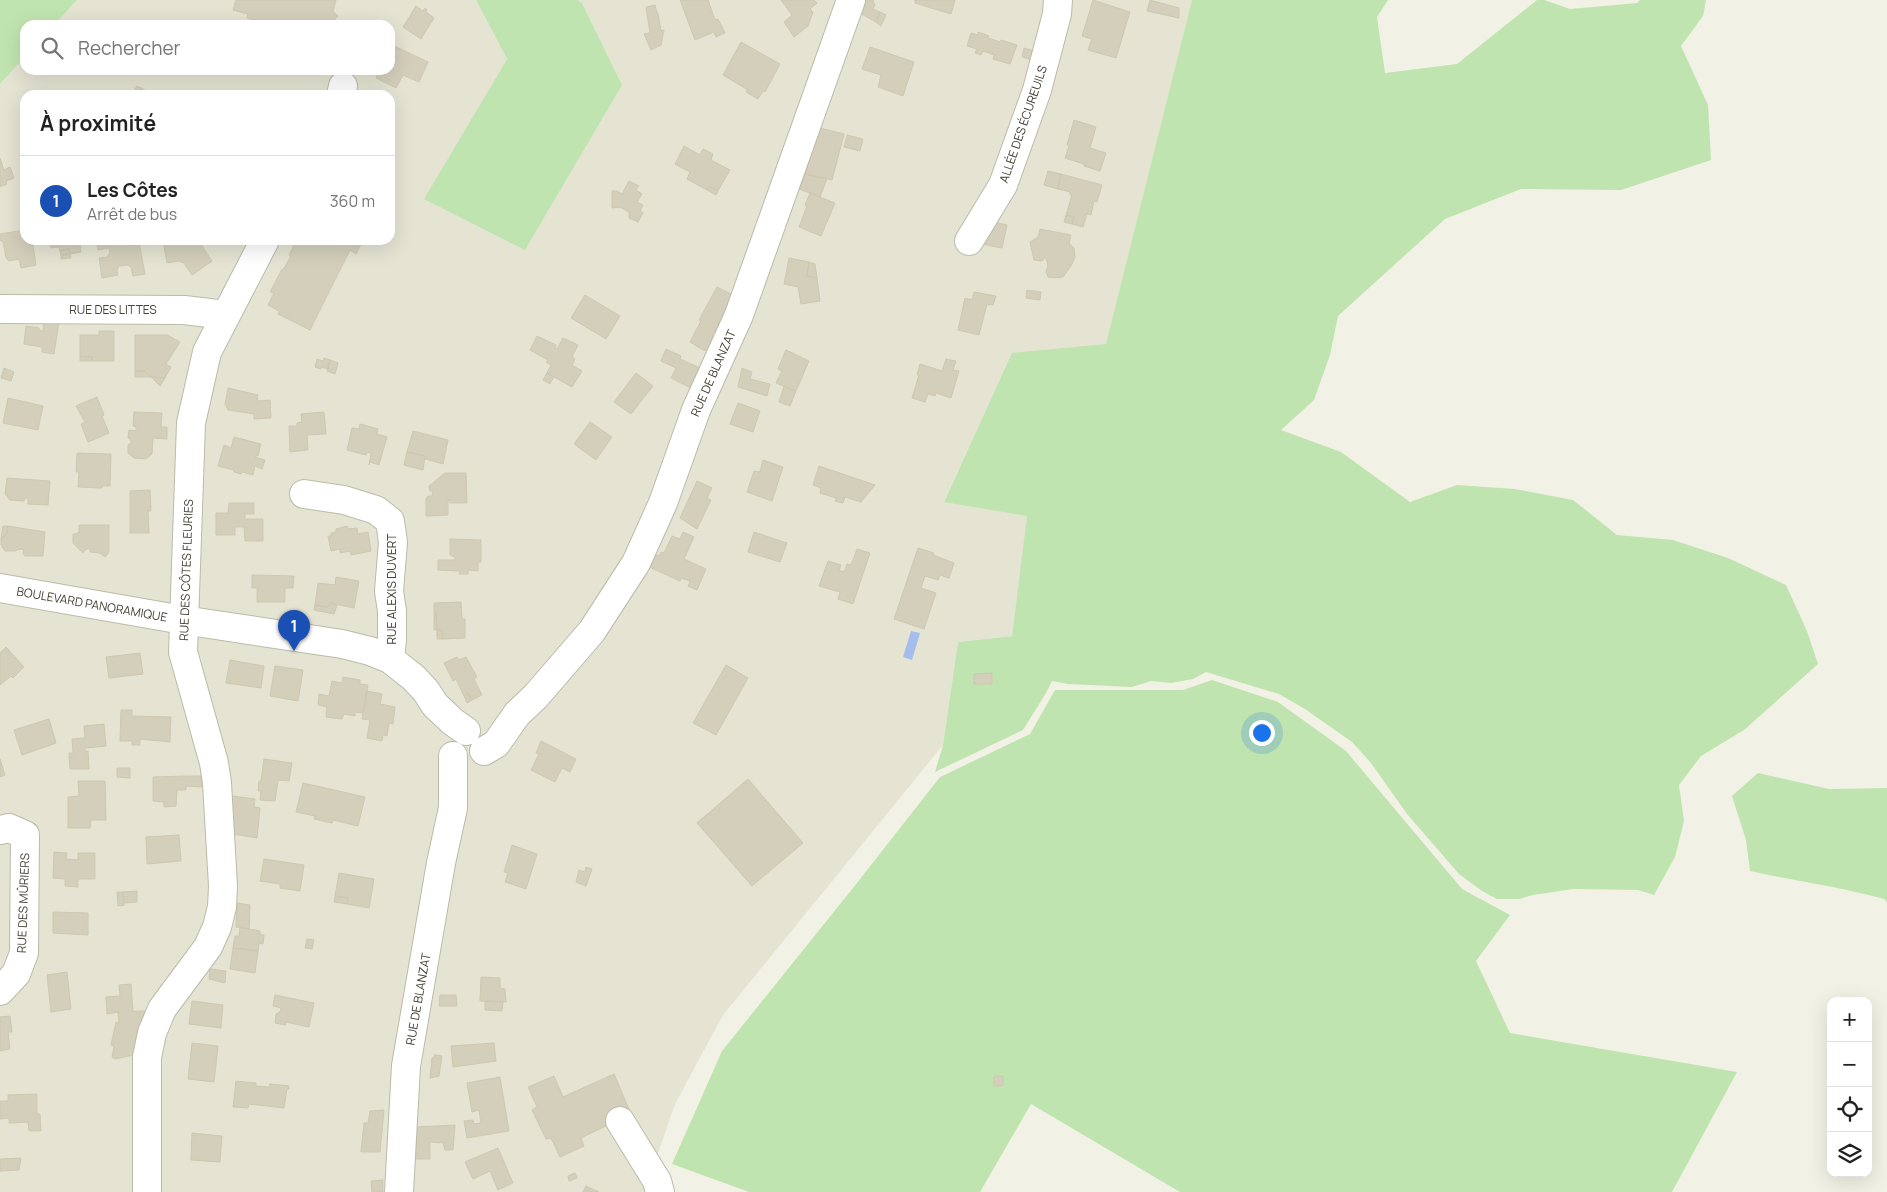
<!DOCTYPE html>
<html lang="fr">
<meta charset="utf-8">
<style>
body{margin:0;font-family:Manrope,sans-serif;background:#f2f2f2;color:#222}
.controls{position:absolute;right:15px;bottom:15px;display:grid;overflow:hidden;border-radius:10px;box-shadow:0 5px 20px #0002}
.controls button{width:45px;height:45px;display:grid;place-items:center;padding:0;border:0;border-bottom:1px solid #e0e0e0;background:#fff;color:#222;font:25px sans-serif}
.you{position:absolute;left:1261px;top:732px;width:18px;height:18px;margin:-12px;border:4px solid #fff;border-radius:50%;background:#1a73e8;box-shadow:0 0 0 8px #1a73e833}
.badge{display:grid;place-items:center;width:32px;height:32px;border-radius:50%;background:#ef6f1f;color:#fff;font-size:16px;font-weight:700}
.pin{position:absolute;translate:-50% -41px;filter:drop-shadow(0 1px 2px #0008)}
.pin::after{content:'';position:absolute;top:26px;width:18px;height:15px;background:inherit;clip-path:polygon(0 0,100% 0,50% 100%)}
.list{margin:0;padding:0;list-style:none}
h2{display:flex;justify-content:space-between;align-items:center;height:65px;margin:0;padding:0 20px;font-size:21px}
h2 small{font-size:16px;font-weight:400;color:#767676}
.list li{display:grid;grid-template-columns:32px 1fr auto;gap:15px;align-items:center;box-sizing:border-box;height:90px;padding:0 20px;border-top:1px solid #e0e0e0}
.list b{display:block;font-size:19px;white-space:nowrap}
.list p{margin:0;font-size:16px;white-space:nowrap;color:#767676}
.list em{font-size:16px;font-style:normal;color:#767676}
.icon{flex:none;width:28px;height:28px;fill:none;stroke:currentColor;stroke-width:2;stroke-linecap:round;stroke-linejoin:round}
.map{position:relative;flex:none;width:1887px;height:1192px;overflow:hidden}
.search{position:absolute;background:#fff;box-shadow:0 5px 20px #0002;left:20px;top:20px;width:375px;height:55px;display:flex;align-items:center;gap:12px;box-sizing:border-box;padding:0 18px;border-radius:15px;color:#767676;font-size:19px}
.panel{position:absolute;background:#fff;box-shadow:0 5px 20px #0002;left:20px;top:90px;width:375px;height:155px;border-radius:15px}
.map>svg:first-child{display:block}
.residential{fill:#e5e4d3;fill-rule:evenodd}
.green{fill:#c0e4af}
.water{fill:#a4bdec}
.building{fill:#d3cfbb;stroke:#cdc8af}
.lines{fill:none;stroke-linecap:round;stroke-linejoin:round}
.minor-casing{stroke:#bcbaa8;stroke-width:30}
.minor{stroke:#fff;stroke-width:28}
.labels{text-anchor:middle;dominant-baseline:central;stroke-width:4;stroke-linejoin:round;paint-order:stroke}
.street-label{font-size:12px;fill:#444135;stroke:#fff}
</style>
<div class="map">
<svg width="1887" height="1192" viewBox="0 0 1887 1192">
<rect width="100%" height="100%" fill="#f2f1e5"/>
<!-- residential -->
<path class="residential" d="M77 0H476L507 59 425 199 622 85 582 3 578 0H1192L1106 345 1012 354 944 501 1028 515 1012 636 958 642 943 745 723 1015 675 1104 656 1159 673 1192H0V84L25 57V70H390V25H54ZM25 95H390V240H25Z"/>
<!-- green -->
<path class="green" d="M0 0H77L54 25H25V57L0 84Z
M476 0H578L582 3 622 85 525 250 424 199 507 59Z
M1192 0H1388L1377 17 1385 73 1457 64 1537 0H1544L1570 9 1637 3 1640 0H1706L1703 16 1681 46 1708 105 1711 160 1621 190 1521 189 1445 219 1338 316 1330 355 1314 400 1281 430 1341 452 1410 502 1457 485 1515 489 1573 500 1617 535 1673 540 1728 558 1786 585 1807 631 1818 664 1744 730 1701 756 1679 785 1684 821 1675 857 1654 895 1638 890 1573 889 1533 895 1519 899H1497L1482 891 1459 874 1407 814 1371 763 1352 742 1305 709 1279 694 1206 672 1193 679 1171 683 1151 681 1132 687 1068 684 1052 681 1046 693 1023 730 935 772 943 745 958 642 1012 636 1027 516 944 502 1012 353 1106 344Z
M1212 680 1278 702 1346 751 1462 889 1510 915 1476 961 1510 1033 1737 1072 1672 1192H1180L1031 1104 980 1192H749L672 1164 722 1051 853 888 940 777 1030 734 1055 690H1183Z
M1758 773 1829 789 1887 788V902L1884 899C1840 887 1794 881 1750 871L1746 840 1732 796Z"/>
<!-- water -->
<path class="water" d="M911 631 920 633 912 660 903 657Z"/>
<!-- building -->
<path class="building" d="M236 0H336L333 11 338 16 329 25H270L247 18 248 14 233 10Z
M680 0H708L715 20 718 19 725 33 716 37 714 32 695 40Z
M781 0H814L817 3 810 9 813 12 808 26 794 37 784 22 792 15Z
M861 0H874L873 2 875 4 873 9 880 12 876 22 856 11Z
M915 0H955L951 14 915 3Z
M1093 0 1130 12 1116 58 1088 50 1092 39 1082 36Z
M1150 0 1179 8V18L1147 11Z
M655 5 657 13H658L661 31 664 30 661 45 651 50 644 34 650 33 646 7Z
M416 6 423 11 425 8 427 10 426 12 434 18 421 39 403 27Z
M880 12 886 15 881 26 876 22Z
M978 32 989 36 988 38 1000 42 1001 40 1017 45 1010 64 993 59 994 55 983 51 981 55 975 53 977 49 967 46 971 33 978 35Z
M741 42 780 64 765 92 763 91 758 99 746 92 748 90 723 75Z
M392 45 428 62 419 82 403 75 396 88 376 78 380 70H390V49Z
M870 47 914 62 903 96 878 87 881 75 862 69Z
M1024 48 1037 52 1035 61 1022 57Z
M137 86 145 90 142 95 133 93Z
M1074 120 1096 127 1090 148 1106 153 1100 171 1084 166V164L1065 158 1069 146 1067 145Z
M820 128 844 134 832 180 805 174Z
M847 135 863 139 860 151 844 147Z
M684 146 700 155 703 149 713 154 711 160 730 170 718 191 709 186 707 190 687 179 690 172 675 164Z
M0 158 4 170 10 167 14 178 6 181 7 184 0 187Z
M1048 171 1061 174 1058 189 1044 185Z
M805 174 827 179 820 197 799 189Z
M1061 174 1102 185 1097 202 1094 201 1091 215 1087 214 1083 227 1072 224 1074 217 1066 215 1072 195H1070V192L1058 189Z
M629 181 639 186 636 190 642 194 637 202 643 205 640 211 643 213 638 222 629 218V212L620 207 612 208V191H617L622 194Z
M709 186 718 191 716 195 707 190Z
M810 193 835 203 821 236 799 227 807 206 805 205Z
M1066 215 1074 217 1072 224 1064 222Z
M994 222 1007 225 1002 248 977 243Z
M1040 229 1071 235 1069 243 1074 248 1075 257 1071 266 1063 277 1052 278 1048 277 1046 272 1048 266 1046 257 1042 261 1034 260 1030 242 1038 237Z
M25 230V240H30L31 245H33L36 265 21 268 19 259 9 261 6 258 3 242 0 240V234Z
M50 240H87L88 242 80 244 81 252 70 254 69 249 60 251 59 247 51 248Z
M96 240H112V244L116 243V240H123V242L127 241 128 245 139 243 145 274 133 276 131 267 128 265 119 266 117 270 118 275 102 278 99 258 107 257 110 253 109 248 98 250Z
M198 240 212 261 192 275 184 263 179 261 167 263 163 241Z
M301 240H363L356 254 350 250 310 330 278 314 279 311 268 305 274 293 270 292 282 269 283 270 291 256 289 255 296 241 299 243Z
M69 249 70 254 61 255 60 251Z
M70 254 71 258 61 259V255Z
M789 258 809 262 807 276 817 278 820 301 801 304 798 287 784 284Z
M809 262 815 264 817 278 807 276Z
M717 287 737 297 729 306 712 335 713 336 705 351 690 342 701 321 699 320Z
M1027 290 1041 292 1040 300 1026 298Z
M974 292 996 296 993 305 987 304 979 335 958 330 965 298 972 300Z
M585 295 620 316 606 339 571 318Z
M59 321 54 354 42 352V347L24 344 26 326 39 328V330L43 331 44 322Z
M99 331H114V361H92V357H84L80 355V335H99Z
M135 335H167L180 342 166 364 171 367 165 378 151 377 145 371H135Z
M537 336 556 345 555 348 557 349 563 338 578 345 572 357 575 359 572 365 582 371 572 387 547 373 551 365 546 362 548 360 530 350Z
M666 349 681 356 680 359 700 368 691 388 671 378 676 368 661 361Z
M786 350 809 361 796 391 776 383 782 371 778 369Z
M80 355 84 357H92V361H80Z
M324 358 330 360 328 369 321 367V369L315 367 317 359 323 361Z
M946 359 956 361 953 370 959 371 951 398 936 393 935 396 928 394 925 402 912 398 919 375H917L920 364 942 371Z
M330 360 338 363 335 374 327 371Z
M4 368 14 372 11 381 1 378Z
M742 368 752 372 750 379 770 384 767 396 738 387Z
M135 371H145L151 377H135Z
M547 373 554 377 550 384 543 380Z
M636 373 653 386 631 414 614 402Z
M151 377 165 378 160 386Z
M784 386 796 391 790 406 779 402Z
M228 388 258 395 257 401 270 400 271 418 254 419V414L228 410 225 404Z
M97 397 104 415 102 416 109 433 88 442 81 424 85 422 76 406Z
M8 398 43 406 38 430 3 423Z
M738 403 760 411 753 432 730 424Z
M134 412 162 413 161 427H167V439L153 438 152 454 146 459 134 458 128 453V445L132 442 128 438 129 430 136 431V427L133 426Z
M324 412 326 434 307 435 308 450 290 452 289 426H297V423L302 422 301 414Z
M590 422 612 437 596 460 574 444Z
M360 424 378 429 377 434 387 437 379 465 370 462 369 465 371 453 367 452 366 455 347 450 352 428 359 429Z
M413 431 448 440 443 464 425 459V456L407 452Z
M234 437 261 444 258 456 256 455 255 457 265 460 262 469 255 466 253 475 242 472 241 474 234 472V470L218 466 224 445 231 448Z
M407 452 425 456 423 470 404 465Z
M77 453 111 454 110 486H102V488L78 487 79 472H76Z
M763 460 783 467 772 501 747 492 754 471 760 472Z
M819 466 875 485 861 502 845 497 843 503 835 501 836 498 820 493 821 488 813 485Z
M445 473H466L467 503H450V500L448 501V515L426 516V499L428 496H432L433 491H430L429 486Z
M7 478 50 481 48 505 28 504V498H25L24 501 10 500 5 494Z
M697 481 712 488 707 498 711 500 697 529 680 518Z
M150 490 151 511H148L149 533H130V491Z
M229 503H254V514H245V519H263V541H245L244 527H235V535H216V513H228Z
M79 525H109V552L105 557 100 553 90 552V549H86L83 553 73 543V534L79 533Z
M3 526H8L7 534 1 539Z
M8 526 45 532 43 556H25L23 554 24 550 19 549 16 551H5L1 545V539L7 534Z
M347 526 348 529 357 528 358 534 368 532 371 551 351 555 350 551 340 553V549L331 551 328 536H331V533L336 532V529Z
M683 532 694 537 684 559 706 569 697 590 688 586 690 581 681 578 680 581 647 566 653 554 659 556 661 552 664 553 672 536 680 539Z
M754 532 787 543 780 562 748 552Z
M450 539 481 540V562H478V571L468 570V574H459L460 571 438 570V560H455V557L450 555Z
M918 548 934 553 933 555 954 563 949 578 940 575 938 580 925 576 921 588 936 593 924 629 894 619Z
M857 549 870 553 853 604 838 599 840 592 819 586 828 561 841 565 839 570 844 572 847 564 851 565Z
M252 575 294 576 293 588H285V602H257V588H252Z
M336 577 359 581 354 608 330 603 328 607 315 605 318 583 335 585Z
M461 602 462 619H465V638L443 639 442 630H437L436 613H434V603Z
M330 603 337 605 334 614 314 610 315 605 328 607Z
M434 613H436L437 630H434Z
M437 630H442L443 639H437Z
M6 647 24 667 13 678 11 676 0 685V653Z
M140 653 143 674 109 678 106 657Z
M457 657 459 660 466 657 477 677 474 679 482 695 472 700 468 693 464 696 456 679 453 681 444 663Z
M230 660 264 666 261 688 226 683Z
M726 665 748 678 716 735 693 723Z
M275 666 303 670 298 701 270 696Z
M992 673V684H974V674Z
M343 677 360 680V684L368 685 363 713 355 712V716L344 714 342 719 326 717 327 707 318 705 319 694 329 696 332 681 342 683Z
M367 691 382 694 380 704 395 707 393 724 389 723 387 736 383 735 382 741 367 738 370 720 362 719Z
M468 693 472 700 467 703 464 696Z
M121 710H132V716L171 717 170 742 140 739V745H132V741H120Z
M49 719 56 743 22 755 14 730Z
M104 724 106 746 85 748V752L88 751 89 769H70L69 753H73L72 739 85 738 84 726Z
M541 741 576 759 570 772 562 768 555 782 531 770 539 754 536 753Z
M0 759 5 775 0 777Z
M264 759 292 763 289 781 278 780 275 801 260 800 261 791H258L259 781H261Z
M117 768H130V778L117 777Z
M186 776H201L202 787 186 786V790H177L176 806 164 807V802L153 801V777Z
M748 779 803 843 752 886 697 823Z
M78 781H105L106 820H91L90 828H68V797L79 796Z
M303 783 365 797 358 826 333 820 332 823 314 819 315 816 296 812Z
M232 796 255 799 254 807 260 808 257 838 233 834Z
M179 835 181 861 147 864 146 837Z
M512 845 537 854 526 889 505 882 508 873 504 872Z
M54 852 67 853 66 859 78 860V853H95V879H78V887L65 886V879L53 878Z
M264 859 304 865 300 891 280 888V884L260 881Z
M586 867 592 869 586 886 576 882 579 870 585 872Z
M339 873 374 879 369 908 347 904 348 898 335 896Z
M137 891V902L124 903 123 892Z
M117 892H123L124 905 118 906Z
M335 896 348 898 347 904 334 902Z
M237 903 250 905 249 929 236 927Z
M53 912 88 913V935L53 933Z
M240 927 260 931V935H264L263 944 259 943 258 951 233 948 235 936H239Z
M307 939 314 940 312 949 305 948Z
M233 948 258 951 255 973 230 969Z
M210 969 226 971 225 983 209 979Z
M67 972 71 1009 51 1012 47 975Z
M481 977 500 978V988L505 989 506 1002 480 1001Z
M131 984 133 1011H147L138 1054 115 1059 112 1057 114 1046 111 1045 116 1022 119 1023 118 1012H120L107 1014 106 997 120 996 119 985Z
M275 995 314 1003 309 1027 286 1022V1025L275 1023 276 1014 280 1012 281 1008 273 1006Z
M440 995H456L457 1006H439Z
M192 1001 223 1005 221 1028 189 1024Z
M485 1001 503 1002 502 1011 485 1010Z
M10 1016 12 1032H8L10 1049 0 1051V1017Z
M192 1043 218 1046 214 1082 188 1079Z
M494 1043 496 1061 453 1067 451 1046Z
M435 1055 442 1056 439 1076 430 1078 432 1058Z
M614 1074 631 1114 581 1138 584 1146 560 1157 551 1138 546 1139 532 1110 537 1107 528 1087 554 1076 563 1097Z
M994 1076H1003V1086H994Z
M500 1077 509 1131 467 1138 464 1121 473 1120 474 1124 481 1123 479 1110 472 1112 467 1083Z
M236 1081 256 1083V1086L269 1087 270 1084 289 1086V1089H287L284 1108 249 1104 248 1108 233 1107Z
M37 1094V1114H40L41 1131H29L28 1122 9 1123V1118L0 1119V1101H8V1095Z
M384 1110 380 1152H361L364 1123H368L370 1111Z
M455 1125 453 1150H445L443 1143 430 1142V1159H413L416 1127Z
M192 1133 222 1136 220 1162 191 1160Z
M498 1148 513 1183 498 1190 490 1171 473 1179 465 1162Z
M21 1158 19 1170 0 1171V1159Z
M575 1173 577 1178 569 1181 568 1176Z
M383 1180V1192H372L371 1181Z
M586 1186 599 1192H583Z"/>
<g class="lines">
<defs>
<path id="minor" d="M341 95 343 86
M969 241 1003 185 1037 90 1057 14 1058 0
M0 309 184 310 226 315
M304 494 344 500 376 510 390 521 393 542 389 591 392 611V639L390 659
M0 588 183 620 342 644 370 651 390 659 414 678 426 691 435 705 453 722 466 731
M484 751 496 744 517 714 536 696 592 631 636 563 663 503 696 410 739 315 851 0
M0 830 9 828 25 835 24 953 16 974 0 991
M620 1121 657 1181 660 1192
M147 1192V1057L152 1033 162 1009 208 947 217 927 222 907 223 886 217 783 214 763 183 652 191 423 207 352 265 240
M399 1192 406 1066 441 863 453 808V756"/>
</defs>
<!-- minor casing -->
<use href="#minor" class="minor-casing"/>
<!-- minor -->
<use href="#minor" class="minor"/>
</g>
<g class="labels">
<!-- street labels -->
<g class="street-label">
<text transform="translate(1023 124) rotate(-71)">ALLÉE DES ÉCUREUILS</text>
<text x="113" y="309">RUE DES LITTES</text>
<text transform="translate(713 373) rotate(-66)">RUE DE BLANZAT</text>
<text transform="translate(186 570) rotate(-88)">RUE DES CÔTES FLEURIES</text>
<text transform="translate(391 589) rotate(-90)">RUE ALEXIS DUVERT</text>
<text transform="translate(92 604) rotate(10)">BOULEVARD PANORAMIQUE</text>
<text transform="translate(23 903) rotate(-88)">RUE DES MÛRIERS</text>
<text transform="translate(418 999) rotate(-80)">RUE DE BLANZAT</text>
</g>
</g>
</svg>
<div class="controls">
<button>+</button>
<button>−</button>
<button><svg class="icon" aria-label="locate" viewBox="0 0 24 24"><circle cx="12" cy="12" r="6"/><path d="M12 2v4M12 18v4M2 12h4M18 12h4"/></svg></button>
<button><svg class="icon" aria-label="layers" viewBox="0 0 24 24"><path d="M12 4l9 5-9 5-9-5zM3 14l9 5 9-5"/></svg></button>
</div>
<div class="you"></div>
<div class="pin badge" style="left:294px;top:651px;background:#1a4fb4">1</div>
<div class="search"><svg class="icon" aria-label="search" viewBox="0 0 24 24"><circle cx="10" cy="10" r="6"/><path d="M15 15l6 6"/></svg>Rechercher</div>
<section class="panel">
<h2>À proximité<small></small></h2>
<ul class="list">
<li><span class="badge" style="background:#1a4fb4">1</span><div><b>Les Côtes</b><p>Arrêt de bus</p></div><em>360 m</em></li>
</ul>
</section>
</div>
